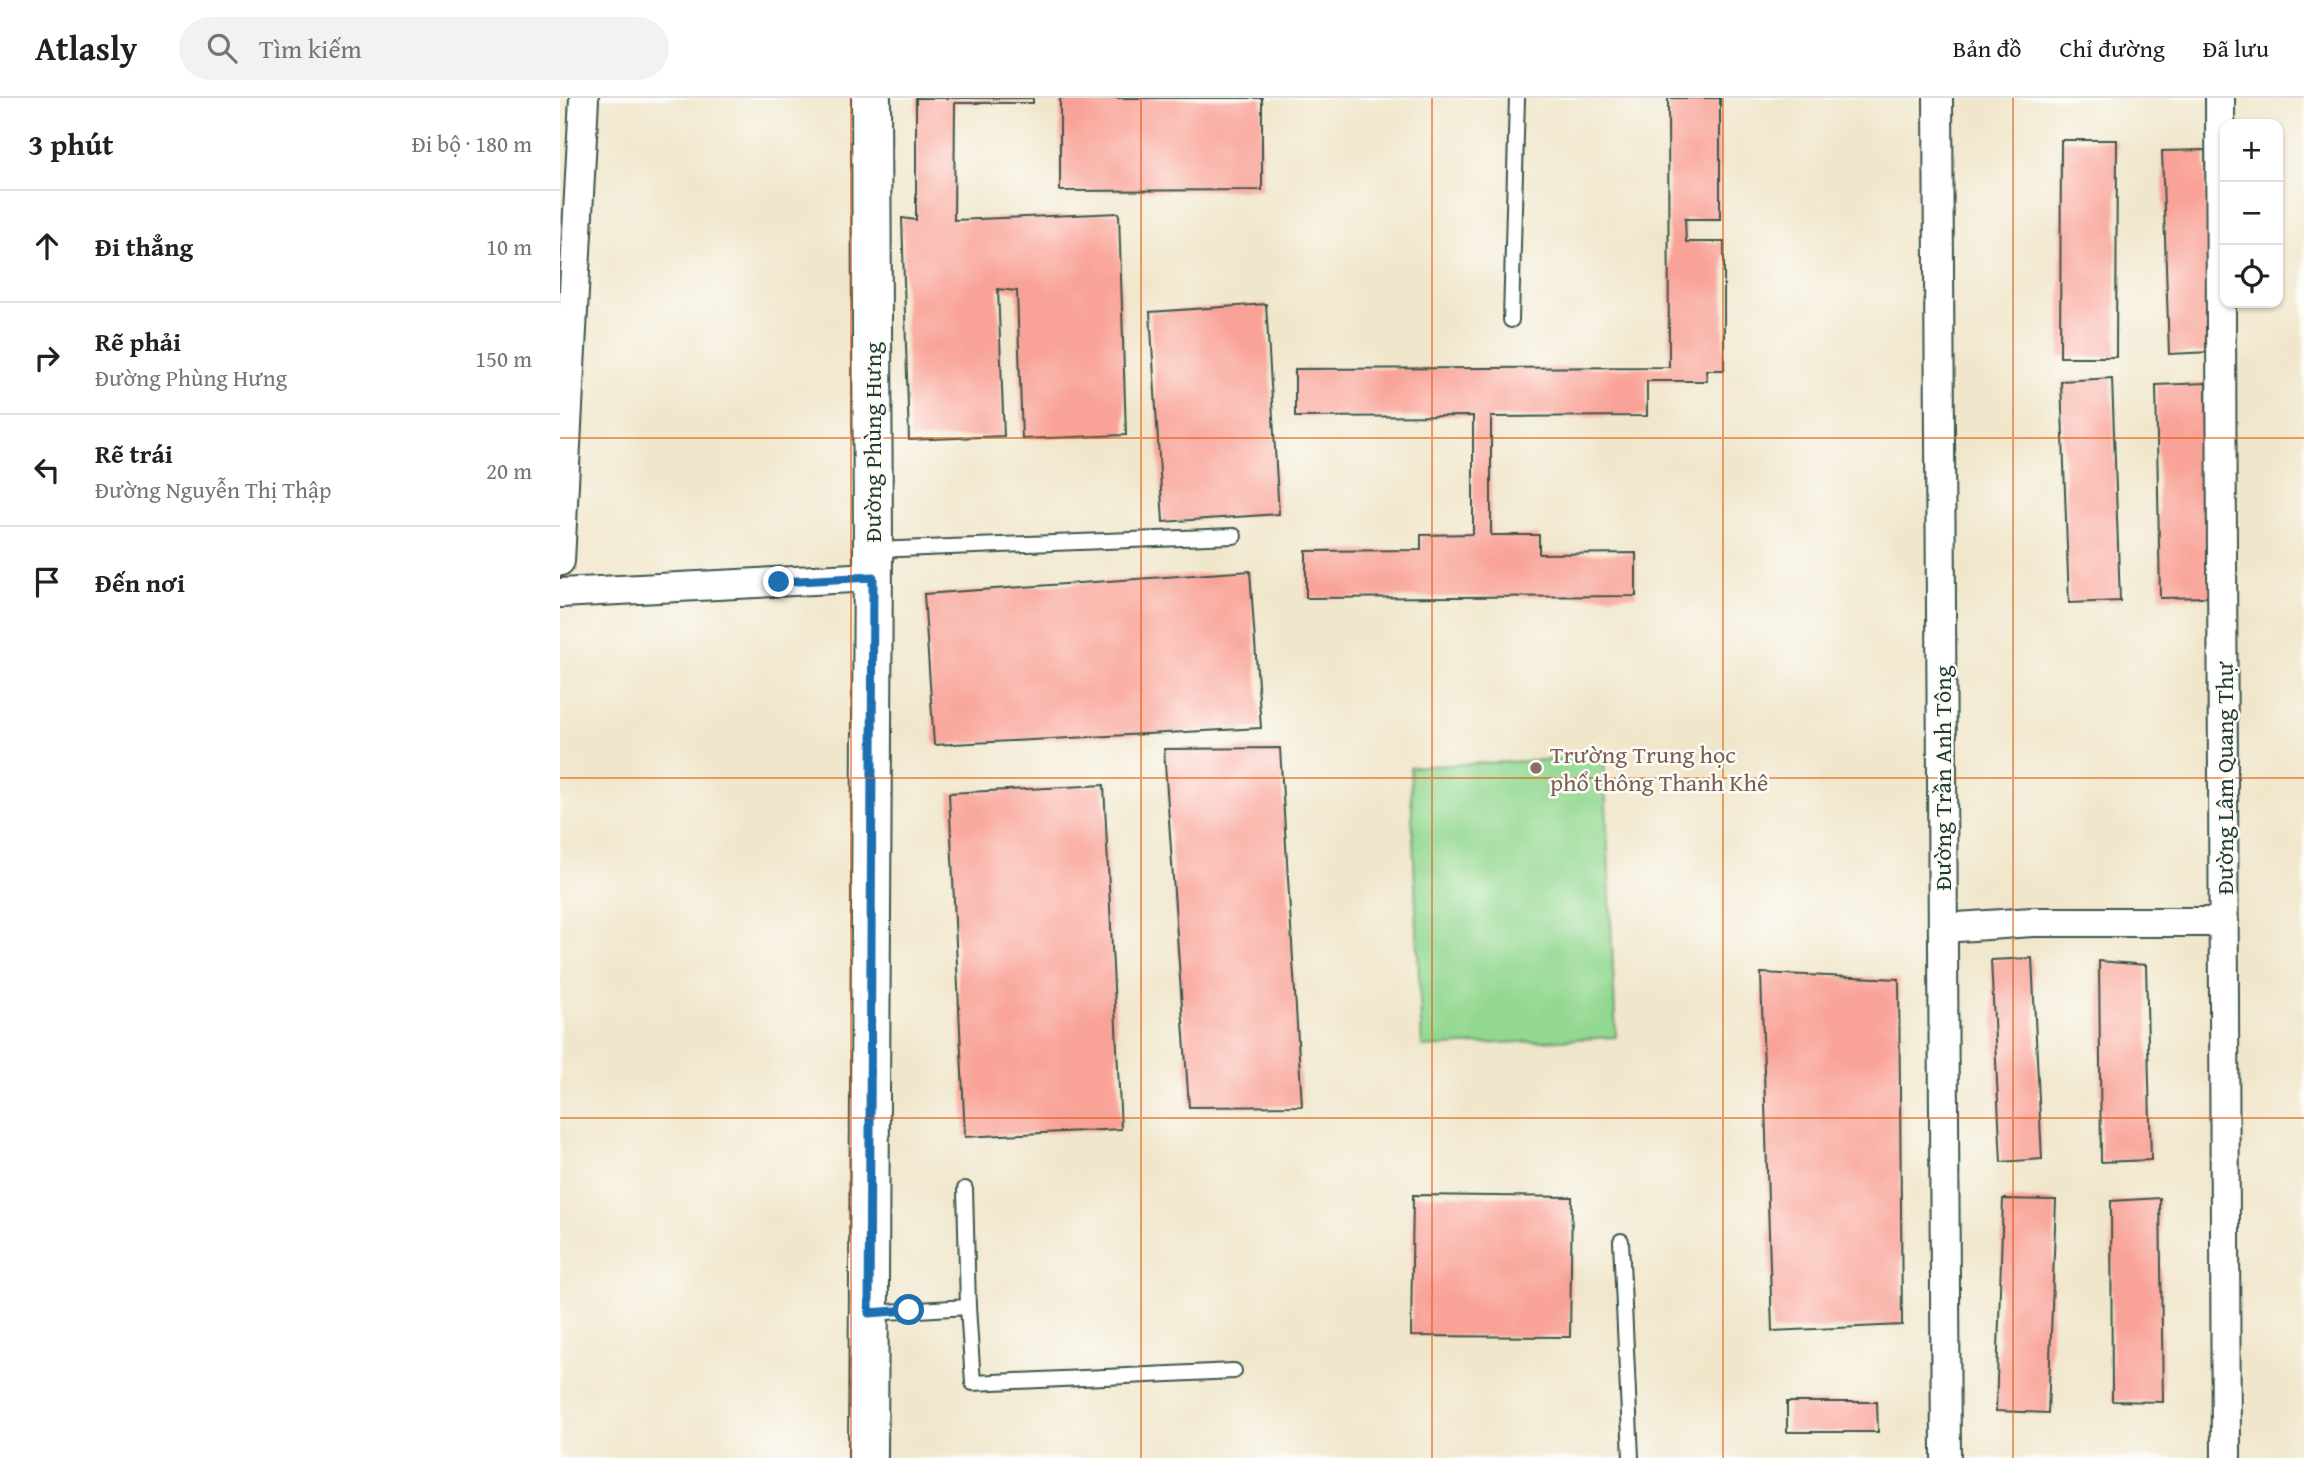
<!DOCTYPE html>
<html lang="vi">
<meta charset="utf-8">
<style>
body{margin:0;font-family:"Gentium Book Plus",serif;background:#f2f2f2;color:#202124}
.controls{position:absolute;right:21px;top:21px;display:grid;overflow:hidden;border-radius:14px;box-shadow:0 2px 5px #0004}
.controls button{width:63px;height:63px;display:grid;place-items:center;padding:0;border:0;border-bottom:2px solid #e0e0e0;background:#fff;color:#202124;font:35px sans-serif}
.stop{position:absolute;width:21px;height:21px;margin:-16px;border:5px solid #1f6fb2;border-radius:50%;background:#fff}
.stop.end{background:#1f6fb2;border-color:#fff;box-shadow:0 2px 7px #0008}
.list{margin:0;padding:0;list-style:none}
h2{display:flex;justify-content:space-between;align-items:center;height:91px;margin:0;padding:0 28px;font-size:30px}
h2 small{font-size:23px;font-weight:400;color:#757577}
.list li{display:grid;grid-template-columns:46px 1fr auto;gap:21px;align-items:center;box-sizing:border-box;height:112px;padding:0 28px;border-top:2px solid #e0e0e0}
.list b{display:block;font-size:26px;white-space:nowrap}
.list p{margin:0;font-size:23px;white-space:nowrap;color:#757577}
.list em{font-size:23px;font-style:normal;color:#757577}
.icon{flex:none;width:38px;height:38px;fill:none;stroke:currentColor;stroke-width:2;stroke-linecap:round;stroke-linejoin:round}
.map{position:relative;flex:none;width:1744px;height:1360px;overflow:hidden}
header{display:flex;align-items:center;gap:42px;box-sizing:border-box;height:98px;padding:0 35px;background:#fff;border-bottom:2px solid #e0e0e0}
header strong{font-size:33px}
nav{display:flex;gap:38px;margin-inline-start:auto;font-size:24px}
.search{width:490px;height:63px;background:#f2f2f2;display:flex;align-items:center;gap:18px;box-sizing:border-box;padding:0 24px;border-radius:38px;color:#757577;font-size:26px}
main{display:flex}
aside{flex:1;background:#fff}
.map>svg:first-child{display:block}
.green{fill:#93d891;stroke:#598a62;stroke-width:2}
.building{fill:#f9a398}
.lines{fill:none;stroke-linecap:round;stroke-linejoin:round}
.lane-casing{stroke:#3e564b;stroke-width:18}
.street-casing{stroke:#3e564b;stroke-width:32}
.secondary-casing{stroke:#3e564b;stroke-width:42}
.lane{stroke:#fff;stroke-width:14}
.street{stroke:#fff;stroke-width:28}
.secondary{stroke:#fff;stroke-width:38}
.route{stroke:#1f6fb2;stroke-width:9}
.grid{fill:none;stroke:#de580e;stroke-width:2;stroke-opacity:0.55}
.education-dot{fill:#8d6e63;stroke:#fdfcf7;stroke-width:2.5}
.labels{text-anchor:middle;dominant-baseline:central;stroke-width:5;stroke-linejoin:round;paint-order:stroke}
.street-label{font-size:24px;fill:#1f3d34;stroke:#fdfcf7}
.education-label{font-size:24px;fill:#785e54;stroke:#fdfcf7;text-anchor:start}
</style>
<header>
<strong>Atlasly</strong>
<div class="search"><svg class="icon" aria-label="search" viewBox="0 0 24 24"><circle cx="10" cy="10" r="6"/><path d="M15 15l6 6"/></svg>Tìm kiếm</div>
<nav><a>Bản đồ</a><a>Chỉ đường</a><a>Đã lưu</a></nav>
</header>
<main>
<aside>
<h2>3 phút<small>Đi bộ · 180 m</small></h2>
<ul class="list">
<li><svg class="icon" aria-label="ahead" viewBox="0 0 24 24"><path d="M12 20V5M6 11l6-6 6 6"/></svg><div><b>Đi thẳng</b></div><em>10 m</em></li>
<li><svg class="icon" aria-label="right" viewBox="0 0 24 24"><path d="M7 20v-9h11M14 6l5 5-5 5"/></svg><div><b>Rẽ phải</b><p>Đường Phùng Hưng</p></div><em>150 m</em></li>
<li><svg class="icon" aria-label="left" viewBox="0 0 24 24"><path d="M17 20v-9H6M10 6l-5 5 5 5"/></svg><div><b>Rẽ trái</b><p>Đường Nguyễn Thị Thập</p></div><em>20 m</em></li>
<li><svg class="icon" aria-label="arrive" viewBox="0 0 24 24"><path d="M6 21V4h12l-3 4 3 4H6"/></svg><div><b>Đến nơi</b></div></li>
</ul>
</aside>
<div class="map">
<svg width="1744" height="1360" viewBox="0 0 1744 1360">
<rect width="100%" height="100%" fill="#fdfcf7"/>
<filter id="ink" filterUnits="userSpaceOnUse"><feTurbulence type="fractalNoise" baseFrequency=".0143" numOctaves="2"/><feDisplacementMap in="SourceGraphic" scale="14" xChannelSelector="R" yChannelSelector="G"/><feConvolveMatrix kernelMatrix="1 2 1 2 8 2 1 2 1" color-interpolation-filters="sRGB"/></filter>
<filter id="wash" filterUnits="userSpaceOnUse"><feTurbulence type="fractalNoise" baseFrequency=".00686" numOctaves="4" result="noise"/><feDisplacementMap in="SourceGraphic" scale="28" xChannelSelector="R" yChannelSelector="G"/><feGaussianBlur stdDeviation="1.57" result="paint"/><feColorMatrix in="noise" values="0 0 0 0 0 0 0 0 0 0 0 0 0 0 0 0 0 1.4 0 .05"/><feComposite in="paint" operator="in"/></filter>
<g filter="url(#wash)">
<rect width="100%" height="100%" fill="#f0e6cb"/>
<!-- green -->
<path class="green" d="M1044 659 1056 939 862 949 850 669Z"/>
<g id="blocks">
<!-- building -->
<path class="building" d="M356 0H473V5H395L394 122 559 115 566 337 462 341 457 193 438 191 444 338 349 342 342 120 356 122Z
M500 0H702V92L500 93Z
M1108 0H1160V121H1125L1126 144H1164V272H1146L1147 283H1087V318L931 319V437H979V456L1076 455V498L746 500V453L861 452V437L913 436V318L735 319V271L1109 269Z
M1501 42H1557L1556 259H1500Z
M1645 52 1651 254 1609 256 1602 53Z
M706 206 719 416 603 424 590 214Z
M1552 280 1560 503 1509 505 1501 283Z
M1646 285 1651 499 1600 500 1596 287Z
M690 473 701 630 374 647 364 496Z
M720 650 742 1008 629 1009 604 651Z
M544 687 561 1031 405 1039 389 695Z
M1472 860 1482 1061 1441 1064 1431 862Z
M1539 863 1586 867 1591 1062 1541 1064Z
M1201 875 1339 881 1342 1227 1212 1233Z
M853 1097 1012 1099 1010 1239 851 1238Z
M1600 1100 1603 1304 1552 1303 1551 1103Z
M1443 1101 1496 1102 1488 1315 1436 1313Z
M1227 1304H1317L1318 1334H1227Z"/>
</g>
</g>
<g filter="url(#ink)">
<use href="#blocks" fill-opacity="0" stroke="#3e564b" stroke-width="2"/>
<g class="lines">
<defs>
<path id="lane" d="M951 222 957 0
M314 452 674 438
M405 1091 408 1209
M1061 1143 1071 1360
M310 1215 408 1209 413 1285 674 1273"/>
<path id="street" d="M1378 0 1386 1360
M1660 0 1666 1360
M0 463 24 0
M0 495 313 479
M1383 830 1472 824H1664"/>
<path id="secondary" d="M308 1360 313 452 311 0"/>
</defs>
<!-- lane casing -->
<use href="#lane" class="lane-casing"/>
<!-- street casing -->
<use href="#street" class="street-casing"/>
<!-- secondary casing -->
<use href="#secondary" class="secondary-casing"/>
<!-- lane -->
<use href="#lane" class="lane"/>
<!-- street -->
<use href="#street" class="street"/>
<!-- secondary -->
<use href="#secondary" class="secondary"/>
</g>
</g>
<g class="lines" filter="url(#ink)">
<!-- route -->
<path class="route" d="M219 484 313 479 309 1215 349 1212"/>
</g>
<!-- grid -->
<path class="grid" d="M291 0V1360M581 0V1360M872 0V1360M1163 0V1360M1453 0V1360M0 340H1744M0 680H1744M0 1020H1744"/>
<!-- markers -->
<circle class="education-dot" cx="976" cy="670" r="7"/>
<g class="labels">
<!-- street labels -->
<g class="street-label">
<text transform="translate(312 344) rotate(-90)">Đường Phùng Hưng</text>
<text transform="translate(1382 680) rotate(-90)">Đường Trần Anh Tông</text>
<text transform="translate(1664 680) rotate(-90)">Đường Lâm Quang Thự</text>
</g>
<!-- education labels -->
<g class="education-label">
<text x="990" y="656">Trường Trung học<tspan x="990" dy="28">phổ thông Thanh Khê</tspan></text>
</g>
</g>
</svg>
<div class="controls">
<button>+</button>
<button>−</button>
<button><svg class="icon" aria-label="locate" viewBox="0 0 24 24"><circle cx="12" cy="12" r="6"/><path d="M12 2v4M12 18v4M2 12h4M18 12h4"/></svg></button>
</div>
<div class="stop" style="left:349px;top:1212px"></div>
<div class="stop end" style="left:219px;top:484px"></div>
</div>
</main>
